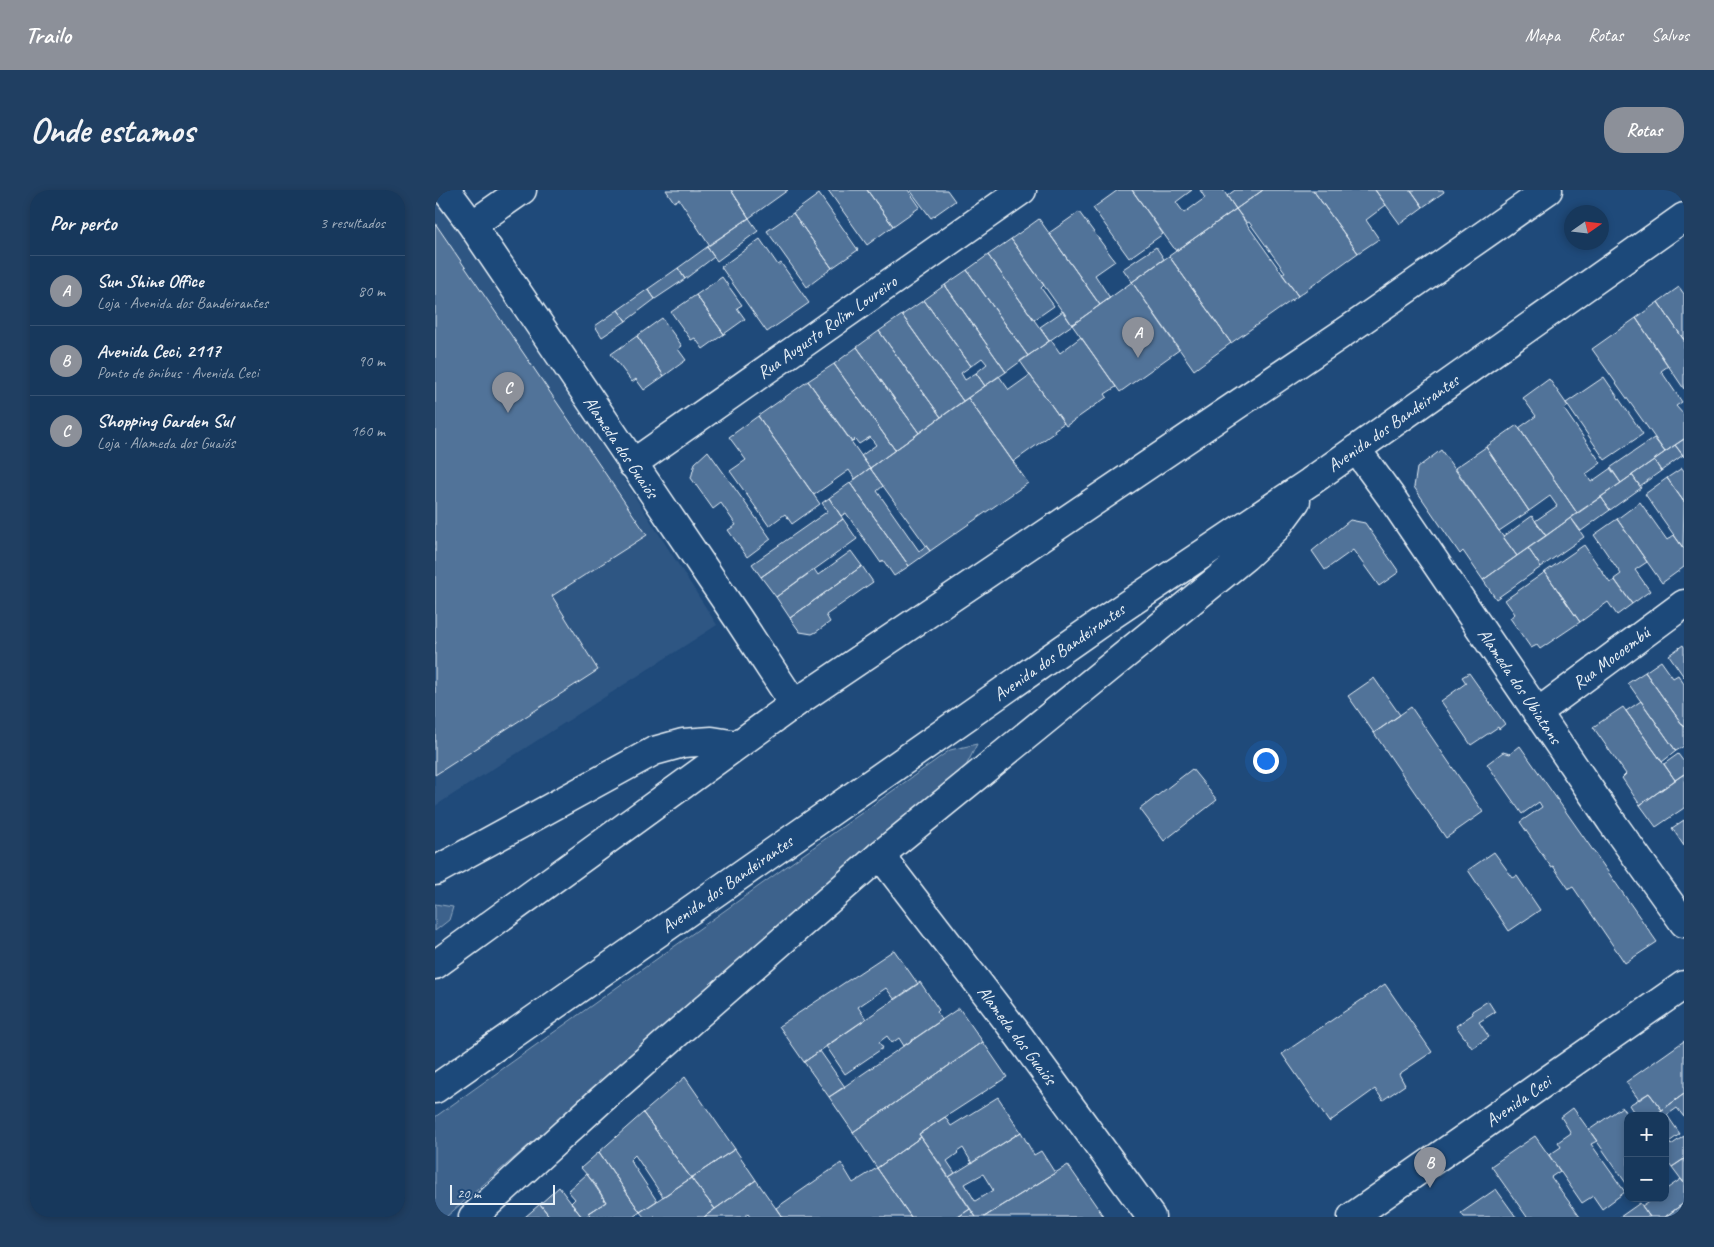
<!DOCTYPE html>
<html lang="pt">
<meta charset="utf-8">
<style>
body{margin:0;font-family:Caveat,sans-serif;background:#203f62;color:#f1f3f6}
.controls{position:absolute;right:15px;bottom:15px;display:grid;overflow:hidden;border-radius:10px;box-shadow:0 2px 8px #0003}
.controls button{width:45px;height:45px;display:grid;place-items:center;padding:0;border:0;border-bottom:1px solid #365272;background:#17385c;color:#f1f3f6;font:25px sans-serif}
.compass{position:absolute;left:1129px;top:15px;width:45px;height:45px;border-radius:50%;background:#17385c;box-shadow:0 2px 8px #0003;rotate:76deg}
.scale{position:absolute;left:15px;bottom:12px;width:105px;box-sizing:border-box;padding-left:5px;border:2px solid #e8f1f8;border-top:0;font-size:14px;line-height:18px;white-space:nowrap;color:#e8f1f8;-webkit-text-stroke:4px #1f4a7a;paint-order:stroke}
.you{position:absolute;left:830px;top:570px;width:18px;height:18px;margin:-12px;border:4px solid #fff;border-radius:50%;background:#1a73e8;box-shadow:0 0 0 8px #1a73e833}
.badge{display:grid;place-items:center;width:32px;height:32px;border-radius:50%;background:#8c9099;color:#fff;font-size:16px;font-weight:700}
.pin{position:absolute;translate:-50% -41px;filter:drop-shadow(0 1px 2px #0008)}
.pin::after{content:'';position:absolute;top:26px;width:18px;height:15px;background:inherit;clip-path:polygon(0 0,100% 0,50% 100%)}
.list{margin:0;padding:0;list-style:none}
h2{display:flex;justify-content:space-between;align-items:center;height:65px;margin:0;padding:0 20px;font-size:21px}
h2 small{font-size:16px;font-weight:400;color:#9eacbb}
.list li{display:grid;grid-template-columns:32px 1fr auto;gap:15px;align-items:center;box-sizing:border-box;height:70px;padding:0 20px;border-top:1px solid #365272}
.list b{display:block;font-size:19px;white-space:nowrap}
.list p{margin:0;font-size:16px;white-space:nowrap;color:#9eacbb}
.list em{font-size:16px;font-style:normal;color:#9eacbb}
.map{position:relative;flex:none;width:1249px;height:1027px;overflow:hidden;border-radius:20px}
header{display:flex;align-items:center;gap:30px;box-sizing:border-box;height:70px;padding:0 25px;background:#8c9099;color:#fff}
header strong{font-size:24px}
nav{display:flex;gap:28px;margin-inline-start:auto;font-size:18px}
.intro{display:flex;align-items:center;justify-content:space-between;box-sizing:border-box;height:120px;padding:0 30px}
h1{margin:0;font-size:35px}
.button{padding:12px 22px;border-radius:20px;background:#8c9099;color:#fff;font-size:18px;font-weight:700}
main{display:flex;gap:30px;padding:0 30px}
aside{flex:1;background:#17385c;border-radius:20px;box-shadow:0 2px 8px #0003}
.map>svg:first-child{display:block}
.built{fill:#2e5683}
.green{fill:#3c628c;stroke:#92aac2}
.building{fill:#517399;stroke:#e8f1f8;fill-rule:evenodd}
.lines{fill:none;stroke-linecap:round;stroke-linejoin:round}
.street-casing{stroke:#e8f1f8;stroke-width:31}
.secondary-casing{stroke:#e8f1f8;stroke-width:31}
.highway-casing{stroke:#e8f1f8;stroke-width:31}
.street{stroke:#1f4a7a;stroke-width:28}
.secondary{stroke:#1f4a7a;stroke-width:28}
.highway{stroke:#1f4a7a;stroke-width:28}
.labels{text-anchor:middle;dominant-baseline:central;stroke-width:4;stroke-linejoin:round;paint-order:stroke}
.street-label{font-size:18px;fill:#e8f1f8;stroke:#1f4a7a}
</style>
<header>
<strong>Trailo</strong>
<nav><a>Mapa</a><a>Rotas</a><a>Salvos</a></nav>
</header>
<div class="intro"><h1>Onde estamos</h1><a class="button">Rotas</a></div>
<main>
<aside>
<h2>Por perto<small>3 resultados</small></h2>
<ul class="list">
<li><span class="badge">A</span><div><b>Sun Shine Office</b><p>Loja · Avenida dos Bandeirantes</p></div><em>80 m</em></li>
<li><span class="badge">B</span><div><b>Avenida Ceci, 2117</b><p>Ponto de ônibus · Avenida Ceci</p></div><em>90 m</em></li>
<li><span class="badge">C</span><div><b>Shopping Garden Sul</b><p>Loja · Alameda dos Guaiós</p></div><em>160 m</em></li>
</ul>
</aside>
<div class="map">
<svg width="1249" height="1027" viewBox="0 0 1249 1027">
<rect width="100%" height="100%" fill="#1f4a7a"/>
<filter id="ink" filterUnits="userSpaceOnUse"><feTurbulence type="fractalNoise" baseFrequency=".02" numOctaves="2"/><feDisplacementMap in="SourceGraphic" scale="10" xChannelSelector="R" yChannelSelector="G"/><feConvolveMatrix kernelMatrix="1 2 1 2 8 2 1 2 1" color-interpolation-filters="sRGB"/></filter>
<g filter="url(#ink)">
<!-- built -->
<path class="built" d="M0 0 11 11 282 435 0 616Z"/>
<!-- green -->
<path class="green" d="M542 554 531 576 11 1027H0V927L515 560Z
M0 714 18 717 14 730 0 741Z"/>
<!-- building -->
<path class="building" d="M231 0H296L314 28 274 55 244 9 239 12Z
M296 0H353L314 28Z
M393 0H432L458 36 432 55Z
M432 0H473L485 17 458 36Z
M475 0H512L520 11 496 28Z
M683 0H697L728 44 694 68 658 18Z
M697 0H757L741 12 749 23 770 8 765 0H788L801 19 741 61Z
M800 0H828L801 19 792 6Z
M828 0H878L923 63 863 106 847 84 850 82 814 32 812 33 801 19Z
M878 0H940L951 15 931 30 944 49 923 63Z
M940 0H976L988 17 965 34Z
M976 0H1008L1009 2 988 17Z
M384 4 423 60 397 78 358 23Z
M801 19 863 106 796 153 734 66Z
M644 22 680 71 660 85 675 108 665 115 614 43Z
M358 23 397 78 372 97 332 41Z
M314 28 323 41 282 71 272 57Z
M604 29 665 115 637 135 576 49Z
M0 33 212 345 117 406 163 480 0 585V454L1 453 0 451Z
M325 49 343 75 346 73 374 113 332 142 286 77Z
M576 49 609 95 606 98 619 116 599 130 553 65Z
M272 57 279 67 250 89 243 78Z
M721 57 729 69 697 92 688 79Z
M553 65 614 151 593 166 532 80Z
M734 66 796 153 759 180 697 92Z
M243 78 250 89 220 109 213 99Z
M532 80 593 166 571 182 510 95Z
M287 87 307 115 302 118 310 129 289 144 261 105Z
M697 92 744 160 685 202 637 135Z
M510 95 571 182 550 196 541 183 552 174 547 168 536 176 489 110Z
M1244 97 1249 104V150L1223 112Z
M213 99 220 109 191 131 183 120Z
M261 105 289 144 268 159 260 148 256 150 236 122Z
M489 110 536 176 526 183 530 190 541 183 550 196 528 211 467 125Z
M1223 112 1249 150V199L1201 128Z
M183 120 191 131 167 147 160 136Z
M628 121 637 135 614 151 605 137Z
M467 125 528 211 506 227 444 141Z
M227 128 247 156 243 159 251 170 229 186 202 146Z
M1201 128 1233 176 1226 181 1247 212 1241 216 1249 225V249L1230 262 1157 159Z
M444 141 506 227 484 243 422 157Z
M202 146 229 186 209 200 201 189 197 192 176 164Z
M646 147 681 197 670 204 672 207 631 236 585 171 616 150 625 163Z
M422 157 484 243 460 260 399 174Z
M399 174 460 260 435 278 426 266 441 255 435 247 424 254 420 249 417 252 373 191Z
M595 185 629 233 619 240 620 242 578 272 533 208 564 186 574 200Z
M1169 187 1208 244 1170 270 1131 213Z
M1114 189 1133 216 1129 219 1166 273 1151 284 1156 292 1176 278 1186 293 1142 323 1084 238 1101 226 1088 208Z
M373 191 435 278 420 289 414 280 379 305 323 226Z
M533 208 593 293 495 361 435 278Z
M323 226 385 314 357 334 350 324 334 336 295 281 311 270 294 247Z
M1082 235 1142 323 1111 346 1100 331 1122 316 1115 306 1094 321 1051 257Z
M1219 248 1230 262 1186 293 1175 278Z
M1249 249V267L1240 255Z
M1240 255 1248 265 1226 281 1219 270Z
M1051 257 1094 321 1064 341 1020 278Z
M1006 260 1082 366 1048 390 1028 361 1025 364 979 297 982 278Z
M273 261 336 349 312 367 293 340 301 335 286 313 278 319 256 288 260 273Z
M1219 270 1226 281 1205 296 1197 285Z
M435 278 448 296 442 301 484 361 491 356 495 361 474 376 415 293Z
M1247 278 1249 281V312L1232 288Z
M1197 285 1206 298 1175 320 1166 307Z
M1232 288 1249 312 1248 358 1210 304Z
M415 293 474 376 459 386 448 370 446 373 411 323 406 326 394 308Z
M1166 307 1175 320 1146 341 1136 328Z
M394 308 408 329 326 387 317 374 393 321 387 313Z
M1205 312 1232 350 1239 345 1249 359V377L1227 393 1182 329Z
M1097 326 1111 346 1082 366 1068 347Z
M1136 328 1149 347 1106 377 1093 358Z
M408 329 422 349 341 407 326 387Z
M1182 329 1212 372 1200 380 1215 401 1197 414 1179 389 1186 384 1159 345Z
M915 330 930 333 964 382 944 396 918 360 890 380 877 361Z
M1149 355 1175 393 1180 390 1197 414 1182 425 1173 412 1145 432 1110 382Z
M1093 358 1106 377 1061 409 1048 390Z
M416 361 427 376 355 428 341 407 379 379 383 385Z
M427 376 438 392 391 425 395 432 381 442 377 444 365 442 355 428Z
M1110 382 1145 432 1105 459 1102 455 1096 458 1075 428 1080 424 1070 410Z
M1248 455 1249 457V487L1234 465Z
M1226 471 1238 488 1243 485 1249 494V537L1210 482Z
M1210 482 1249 537V556L1241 561 1193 493Z
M1034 483 1070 534 1064 539 1063 537 1036 555 1006 511 1031 493 1027 487Z
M939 488 965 525 939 543 913 506Z
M1206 511 1241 561 1227 572 1191 521Z
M976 517 1048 622 1011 648 939 543Z
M1188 517 1240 590 1205 615 1187 588 1191 584 1158 537Z
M1085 556 1222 752 1190 773 1138 697 1134 699 1118 676 1116 677 1085 632 1107 617 1104 612 1087 624 1052 574 1068 562 1075 564Z
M1243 564 1249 572V584L1240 590 1229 574Z
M757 579 782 610 729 651 705 619Z
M1249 584V618L1221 637 1205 615Z
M1249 630V656L1237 638Z
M1059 662 1078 688 1082 686 1105 720 1074 741 1033 680Z
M459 760 483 794 460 810 451 798 423 817 431 829 369 872 344 836Z
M485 792 504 820 502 822 507 830 469 856 464 848 457 853 452 846 444 852 448 858 410 884 391 856Z
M950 794 997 862 964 884 970 895 948 910 940 899 894 932 847 864Z
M1053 811 1060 822 1044 832 1054 847 1037 858 1021 836 1038 824 1037 821Z
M524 818 548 852 418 942 394 907Z
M1249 851V904L1227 920 1214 903 1204 910 1191 892Z
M548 852 572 887 484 944 486 947 442 978 418 942Z
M385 861 410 897 394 907 369 872Z
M250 887 300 959 256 988 208 923Z
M1214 903 1227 920 1219 926H1201L1194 915Z
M1249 904V927L1242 918 1232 925 1245 944 1234 952 1236 955 1249 946V969L1237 977 1230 967V926H1219Z
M563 907 586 942 537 973 528 958 522 962 523 963 512 971 520 983 514 987 484 944 510 927 516 936Z
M1187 917 1193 926V996L1154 940Z
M1138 918 1162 951 1156 954 1190 1002 1167 1019 1158 1006 1147 1013 1114 965 1126 957 1123 952 1136 943 1126 927Z
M208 923 256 988 228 1007 200 965 195 970 222 1011 205 1022 164 962Z
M586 942 599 965 606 961 620 983 549 1027H541L514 987ZM548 984 558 1000 540 1011 530 994Z
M1100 946 1125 981 1116 987 1145 1027H1092L1056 976Z
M486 947 535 1019 523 1027H476L442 978Z
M300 959 321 990 280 1019 256 988Z
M164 962 205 1022 198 1027H152L155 1025 154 1023 171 1012 160 994 146 978Z
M1249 969V993L1237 977Z
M406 973 418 993 442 978 476 1027H347L341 1018Z
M633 975 669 1027H549L620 983Z
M152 984 171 1012 154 1023 155 1025 152 1027H147L136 1013 140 1009 133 1001Z
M256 988 280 1019 269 1027H209L205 1022Z
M1246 989 1249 993V1013L1230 1027H1215L1207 1016 1219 1008H1230V1000Z
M321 990 347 1027H315L313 1024 309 1027H269Z
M124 997 136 1013 147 1027H115L105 1014Z
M1061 999 1081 1027H1029L1026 1023Z
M1205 1013 1215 1027H1185Z
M1249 1013V1027H1230Z
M105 1014 115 1027H90Z
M535 1019 541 1027H523Z"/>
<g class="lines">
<defs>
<path id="street" d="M11 0 37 35 304 430 359 514
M37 35 87 0
M921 259 956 307 1176 631 1249 733
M197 274 587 0
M1102 523 1249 414
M445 665 584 846 716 1027"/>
<path id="secondary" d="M917 1027 1249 795"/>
<path id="highway" d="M0 681 219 561 248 553 277 551 302 555
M0 775 359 514 926 131 1113 0
M0 899 671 429 875 292 1249 27
M38 1027 166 910 445 665 810 367 841 338 861 311"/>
</defs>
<!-- street casing -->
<use href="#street" class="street-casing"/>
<!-- secondary casing -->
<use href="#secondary" class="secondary-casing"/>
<!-- highway casing -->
<use href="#highway" class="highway-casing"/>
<!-- street -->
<use href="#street" class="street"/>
<!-- secondary -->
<use href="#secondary" class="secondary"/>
<!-- highway -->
<use href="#highway" class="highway"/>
</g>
</g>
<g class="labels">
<!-- street labels -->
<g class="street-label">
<text transform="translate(392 137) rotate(-35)">Rua Augusto Rolim Loureiro</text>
<text transform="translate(958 233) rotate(-35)">Avenida dos Bandeirantes</text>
<text transform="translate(186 257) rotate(56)">Alameda dos Guaiós</text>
<text transform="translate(624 462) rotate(-35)">Avenida dos Bandeirantes</text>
<text transform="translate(1176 468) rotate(-37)">Rua Mocoembú</text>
<text transform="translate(1085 496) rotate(56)">Alameda dos Ubiatans</text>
<text transform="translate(292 694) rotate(-35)">Avenida dos Bandeirantes</text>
<text transform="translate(582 845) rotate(53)">Alameda dos Guaiós</text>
<text transform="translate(1083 911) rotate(-35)">Avenida Ceci</text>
</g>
</g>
</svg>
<div class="controls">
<button>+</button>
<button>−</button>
</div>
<svg class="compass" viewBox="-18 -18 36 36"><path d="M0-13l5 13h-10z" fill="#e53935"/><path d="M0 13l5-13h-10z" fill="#9eacbb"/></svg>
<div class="scale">20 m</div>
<div class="you"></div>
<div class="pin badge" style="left:703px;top:168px">A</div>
<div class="pin badge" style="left:995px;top:998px">B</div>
<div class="pin badge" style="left:73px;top:223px">C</div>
</div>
</main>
